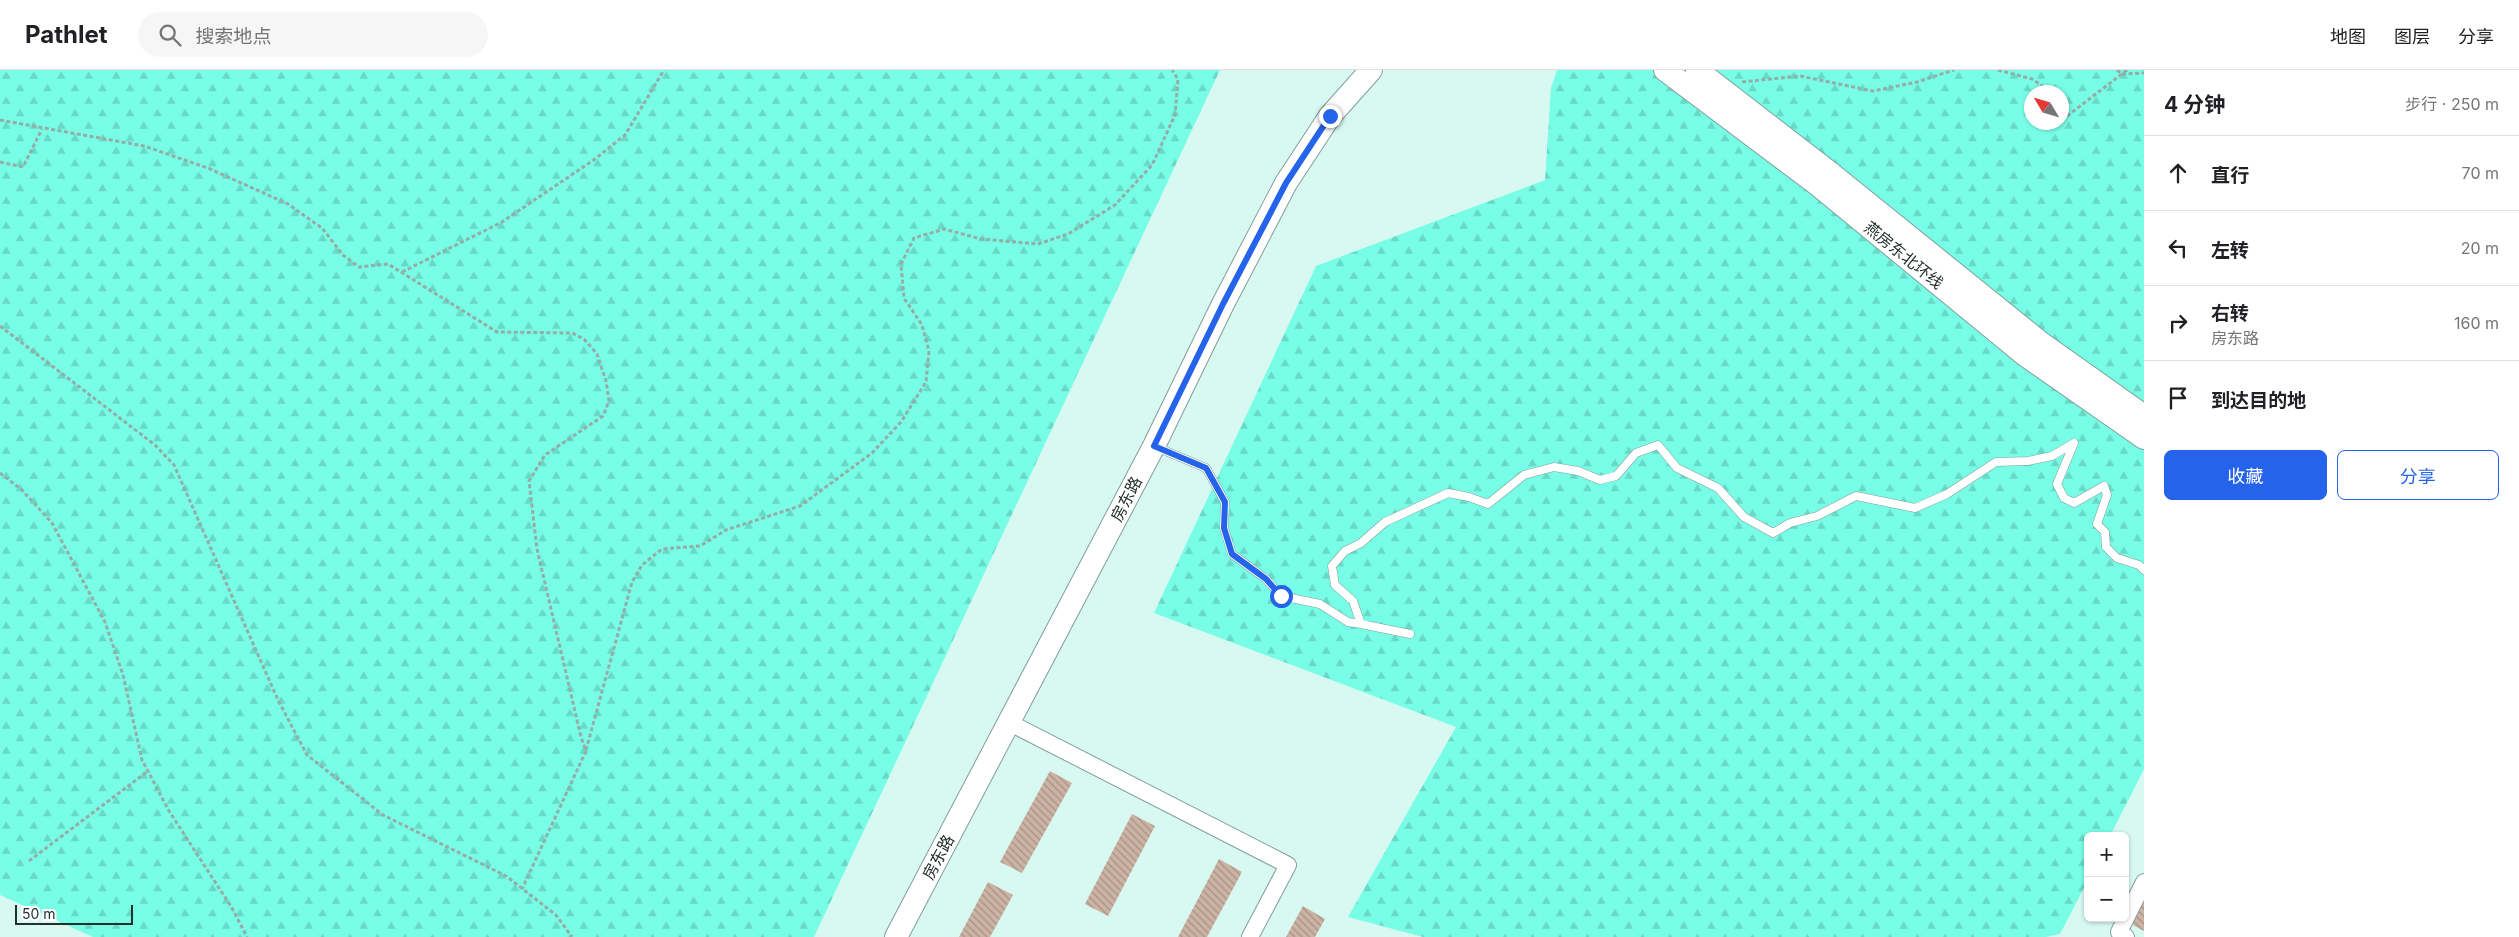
<!DOCTYPE html>
<html lang="zh">
<meta charset="utf-8">
<style>
body{margin:0;font-family:Inter,"Noto Sans SC",sans-serif;background:#f6f6f6;color:#202124}
.controls{position:absolute;right:15px;bottom:15px;display:grid;overflow:hidden;border-radius:8px;box-shadow:0 1px 4px #0004}
.controls button{width:45px;height:45px;display:grid;place-items:center;padding:0;border:0;border-bottom:1px solid #e0e0e0;background:#fff;color:#202124;font:25px sans-serif}
.compass{position:absolute;left:2024px;top:15px;width:45px;height:45px;border-radius:50%;background:#fff;box-shadow:0 1px 4px #0004;rotate:308deg}
.scale{position:absolute;left:15px;bottom:12px;width:118px;box-sizing:border-box;padding-left:5px;border:2px solid #222f2d;border-top:0;font-size:14px;line-height:18px;white-space:nowrap;color:#222f2d;-webkit-text-stroke:4px #fff;paint-order:stroke}
.stop{position:absolute;width:15px;height:15px;margin:-11px;border:4px solid #2563eb;border-radius:50%;background:#fff}
.stop.end{background:#2563eb;border-color:#fff;box-shadow:0 1px 5px #0008}
.list{margin:0;padding:0;list-style:none}
h2{display:flex;justify-content:space-between;align-items:center;height:65px;margin:0;padding:0 20px;font-size:21px}
h2 small{font-size:16px;font-weight:400;color:#757577}
.list li{display:grid;grid-template-columns:32px 1fr auto;gap:15px;align-items:center;box-sizing:border-box;height:75px;padding:0 20px;border-top:1px solid #e0e0e0}
.list b{display:block;font-size:19px;white-space:nowrap}
.list p{margin:0;font-size:16px;white-space:nowrap;color:#757577}
.list em{font-size:16px;font-style:normal;color:#757577}
.actions{display:flex;gap:10px;padding:15px 20px}
.actions a{flex:1;padding:11px 0;border:1px solid #2563eb;border-radius:8px;text-align:center;font-size:18px;color:#2563eb}
.actions .main{background:#2563eb;color:#fff}
.icon{flex:none;width:28px;height:28px;fill:none;stroke:currentColor;stroke-width:2;stroke-linecap:round;stroke-linejoin:round}
.map{position:relative;flex:none;width:2144px;height:867px;overflow:hidden}
header{display:flex;align-items:center;gap:30px;box-sizing:border-box;height:70px;padding:0 25px;background:#fff;border-bottom:1px solid #e0e0e0}
header strong{font-size:24px}
nav{display:flex;gap:28px;margin-inline-start:auto;font-size:18px}
.search{width:350px;height:45px;background:#f6f6f6;display:flex;align-items:center;gap:12px;box-sizing:border-box;padding:0 18px;border-radius:28px;color:#757577;font-size:19px}
main{display:flex}
aside{flex:1;background:#fff}
.map>svg:first-child{display:block}
.forest{fill:url(#forest-firs);fill-rule:evenodd}
.building{fill:url(#building-back-hatch)}
.lines{fill:none;stroke-linecap:round;stroke-linejoin:round}
.service-casing{stroke:#809f99;stroke-width:9}
.minor-casing{stroke:#809f99;stroke-width:18}
.secondary-casing{stroke:#809f99;stroke-width:24}
.path{stroke:#93ada7;stroke-width:3;stroke-dasharray:4 2.5;stroke-linecap:butt}
.service{stroke:#fff;stroke-width:8}
.minor{stroke:#fff;stroke-width:16}
.secondary{stroke:#fff;stroke-width:22}
.route{stroke:#2563eb;stroke-width:6}
.labels{text-anchor:middle;dominant-baseline:central;stroke-width:4;stroke-linejoin:round;paint-order:stroke}
.street-label{font-size:16px;fill:#222f2d;stroke:#fff}
</style>
<header>
<strong>Pathlet</strong>
<div class="search"><svg class="icon" aria-label="search" viewBox="0 0 24 24"><circle cx="10" cy="10" r="6"/><path d="M15 15l6 6"/></svg>搜索地点</div>
<nav><a>地图</a><a>图层</a><a>分享</a></nav>
</header>
<main>
<div class="map">
<svg width="2144" height="867" viewBox="0 0 2144 867">
<defs>
<pattern id="forest-firs" width="22" height="20" patternUnits="userSpaceOnUse" patternTransform="scale(1.25)"><rect width="22" height="20" fill="#78fde7"/><path d="M5 1l3.5 6h-7zM16 11l3.5 6h-7z" fill="#68d9c6"/></pattern>
<pattern id="building-back-hatch" width="6" height="6" patternUnits="userSpaceOnUse" patternTransform="scale(1.25)"><rect width="6" height="6" fill="#ccb3a3"/><path d="M-1 5l2 2M0 0l6 6M5-1l2 2" fill="none" stroke="#a59285"/></pattern>
</defs>
<rect width="100%" height="100%" fill="#d7f9f1"/>
<!-- forest -->
<path class="forest" d="M0 0H1220L814 867H93L0 825Z
M1557 0H2144V699L2110 766H2088V810L2060 864 2046 867H1423L1348 847 1456 657 1154 543 1316 196 1545 110 1551 18ZM2032 22H2062V52H2032Z"/>
<!-- building -->
<path class="building" d="M1050 701 1072 713 1022 803 1000 792Z
M1132 744 1155 756 1108 846 1085 834Z
M1219 789 1242 802 1207 867H1178Z
M988 812 1013 825 990 867H959Z
M2144 829V861L2131 854Z
M1303 836 1325 849 1315 867H1286Z"/>
<g class="lines">
<defs>
<path id="service" d="M1156 377 1206 398 1225 432 1224 458 1232 484 1266 509 1281 526 1320 534 1348 552 1361 554
M1410 564 1361 554 1353 531 1335 515 1332 496 1345 481 1361 473 1385 452 1448 423 1469 427 1488 434 1524 405 1554 397 1578 401 1600 410 1616 406 1636 383 1658 375 1677 398 1718 418 1744 447 1773 463 1790 453 1817 446 1856 426 1915 438 1947 424 1996 392 2028 391 2052 386 2074 373 2057 414 2064 428 2074 433 2104 416 2107 425 2097 454 2105 462 2106 477 2117 488 2139 495 2144 500"/>
<path id="minor" d="M1010 653 1288 795 1250 867
M2126 867 2119 862 2144 812"/>
<path id="secondary" d="M1665 0 1818 115 2025 285 2144 368
M1697 0 1829 102 2041 273 2144 346
M896 867 1154 376 1223 234 1286 113 1330 46 1371 0"/>
</defs>
<!-- service casing -->
<use href="#service" class="service-casing"/>
<!-- minor casing -->
<use href="#minor" class="minor-casing"/>
<!-- secondary casing -->
<use href="#secondary" class="secondary-casing"/>
<!-- path -->
<path class="path" d="M1998 0 2032 9 2044 17 2042 22
M2117 0 2122 4 2144 3
M1742 12 1800 6 1873 21 1917 12 1954 0
M0 50 144 76 208 98 288 134 322 158 343 185 359 197 388 194 497 262 572 263 584 269 597 284 606 311 609 331 603 346 545 385 529 411 537 479 581 667 586 681 522 819
M2062 50 2127 0
M0 92 23 97 42 59
M402 202 502 152 595 89 625 65 664 0
M0 256 155 375 174 395 278 630 307 685 383 745 506 806 556 845 572 867
M0 403 22 420 52 453 105 552 123 605 142 690 169 741 232 838 247 867
M586 680 632 512 642 495 662 479 700 476 726 460 800 436 872 383 901 352 926 312 929 281 922 255 904 228 901 194 914 168 944 159 981 169 1038 174 1068 164 1115 135 1152 95 1175 45 1178 9 1172 0
M29 791 148 701"/>
<!-- service -->
<use href="#service" class="service"/>
<!-- minor -->
<use href="#minor" class="minor"/>
<!-- secondary -->
<use href="#secondary" class="secondary"/>
</g>
<g class="lines">
<!-- route -->
<path class="route" d="M1281 526 1266 509 1232 484 1224 458 1225 432 1206 398 1154 376 1223 234 1286 113 1330 46"/>
</g>
<g class="labels">
<!-- street labels -->
<g class="street-label">
<text transform="translate(1904 185) rotate(39)">燕房东北环线</text>
<text transform="translate(1126 429) rotate(-63)">房东路</text>
<text transform="translate(938 787) rotate(-62)">房东路</text>
</g>
</g>
</svg>
<div class="controls">
<button>+</button>
<button>−</button>
</div>
<svg class="compass" viewBox="-18 -18 36 36"><path d="M0-13l5 13h-10z" fill="#e53935"/><path d="M0 13l5-13h-10z" fill="#757577"/></svg>
<div class="scale">50 m</div>
<div class="stop" style="left:1281px;top:526px"></div>
<div class="stop end" style="left:1330px;top:46px"></div>
</div>
<aside>
<h2>4 分钟<small>步行 · 250 m</small></h2>
<ul class="list">
<li><svg class="icon" aria-label="ahead" viewBox="0 0 24 24"><path d="M12 20V5M6 11l6-6 6 6"/></svg><div><b>直行</b></div><em>70 m</em></li>
<li><svg class="icon" aria-label="left" viewBox="0 0 24 24"><path d="M17 20v-9H6M10 6l-5 5 5 5"/></svg><div><b>左转</b></div><em>20 m</em></li>
<li><svg class="icon" aria-label="right" viewBox="0 0 24 24"><path d="M7 20v-9h11M14 6l5 5-5 5"/></svg><div><b>右转</b><p>房东路</p></div><em>160 m</em></li>
<li><svg class="icon" aria-label="arrive" viewBox="0 0 24 24"><path d="M6 21V4h12l-3 4 3 4H6"/></svg><div><b>到达目的地</b></div></li>
</ul>
<div class="actions"><a class="main">收藏</a><a>分享</a></div>
</aside>
</main>
